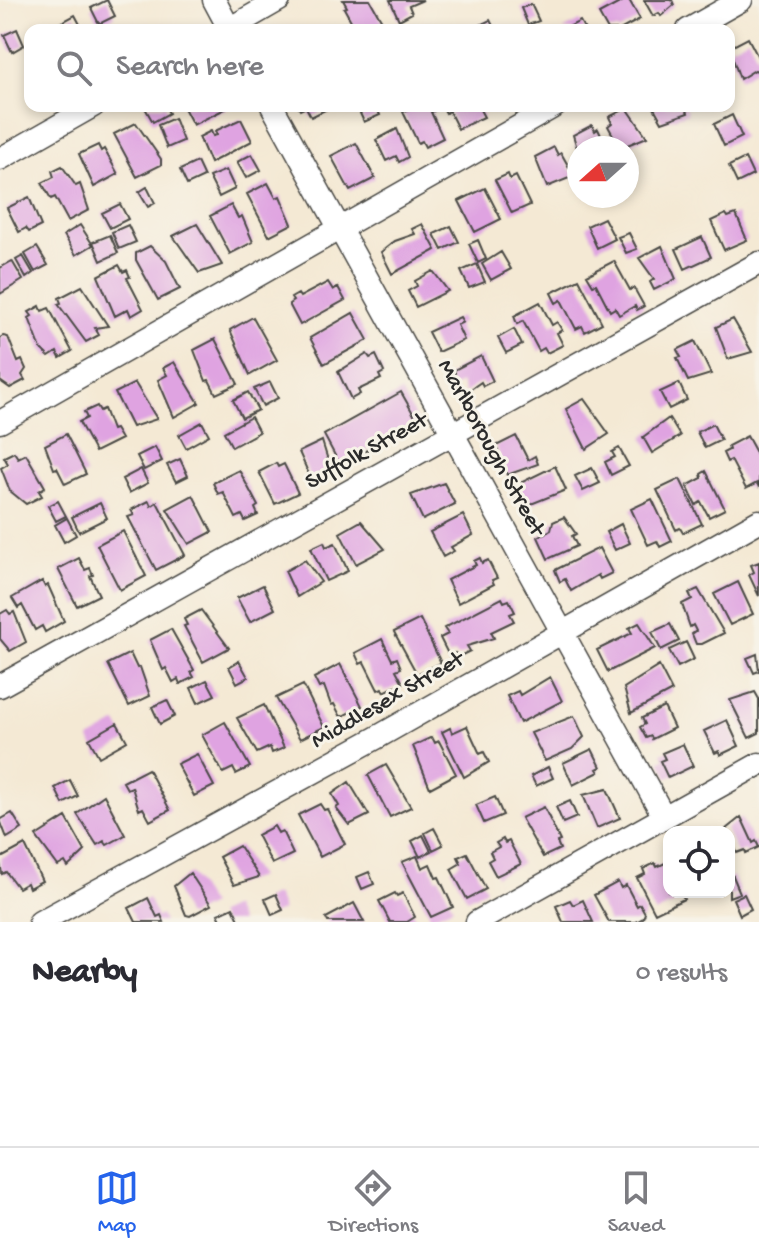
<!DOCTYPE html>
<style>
body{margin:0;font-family:"Gochi Hand",sans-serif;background:#f2f2f3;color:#2b2b33}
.controls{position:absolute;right:24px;bottom:24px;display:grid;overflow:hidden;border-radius:16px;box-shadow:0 4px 12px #0003}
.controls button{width:72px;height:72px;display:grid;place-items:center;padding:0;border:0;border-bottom:2px solid #e1e1e2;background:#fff;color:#2b2b33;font:40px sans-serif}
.compass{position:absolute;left:567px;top:136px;width:72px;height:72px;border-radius:50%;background:#fff;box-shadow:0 4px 12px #0003;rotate:249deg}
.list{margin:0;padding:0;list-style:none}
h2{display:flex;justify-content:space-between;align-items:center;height:104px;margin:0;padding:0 32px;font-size:34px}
h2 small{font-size:26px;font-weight:400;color:#7c7c81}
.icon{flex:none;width:44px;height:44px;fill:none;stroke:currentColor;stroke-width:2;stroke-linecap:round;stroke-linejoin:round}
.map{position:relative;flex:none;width:759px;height:922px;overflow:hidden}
.search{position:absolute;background:#fff;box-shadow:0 4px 12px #0003;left:24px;right:24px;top:24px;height:88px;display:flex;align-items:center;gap:20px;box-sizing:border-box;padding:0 28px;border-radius:16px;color:#7c7c81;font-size:30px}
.sheet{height:224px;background:#fff}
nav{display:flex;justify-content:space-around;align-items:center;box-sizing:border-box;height:112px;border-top:2px solid #e1e1e2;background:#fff;font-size:22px;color:#7c7c81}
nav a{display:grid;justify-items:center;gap:4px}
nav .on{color:#2563eb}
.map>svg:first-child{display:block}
.building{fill:#dfa3e1}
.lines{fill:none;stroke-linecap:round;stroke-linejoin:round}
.minor-casing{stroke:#494844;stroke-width:25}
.minor{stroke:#fff;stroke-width:22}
.labels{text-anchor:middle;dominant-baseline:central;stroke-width:6;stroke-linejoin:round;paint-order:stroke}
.street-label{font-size:24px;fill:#2b2b2b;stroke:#f7f3e8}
</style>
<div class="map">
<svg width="759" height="922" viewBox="0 0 759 922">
<rect width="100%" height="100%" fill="#f7f3e8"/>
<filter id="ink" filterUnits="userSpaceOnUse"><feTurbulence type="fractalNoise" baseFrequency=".0125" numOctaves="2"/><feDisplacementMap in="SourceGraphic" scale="16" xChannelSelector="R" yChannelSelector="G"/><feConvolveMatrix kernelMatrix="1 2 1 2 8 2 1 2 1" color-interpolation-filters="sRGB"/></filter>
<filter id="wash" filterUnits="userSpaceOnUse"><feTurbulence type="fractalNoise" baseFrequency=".006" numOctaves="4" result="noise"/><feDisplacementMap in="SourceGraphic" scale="32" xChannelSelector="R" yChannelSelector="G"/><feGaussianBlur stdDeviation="1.8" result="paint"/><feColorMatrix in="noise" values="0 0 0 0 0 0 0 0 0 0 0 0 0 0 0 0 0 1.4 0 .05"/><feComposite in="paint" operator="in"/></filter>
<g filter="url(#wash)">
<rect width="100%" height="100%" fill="#f4e9d4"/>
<g id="blocks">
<!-- building -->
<path class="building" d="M107 0 115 16 99 24 91 8Z
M343 0H370L387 30H356L344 8 347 7Z
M390 0H423L409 6 412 13 399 20Z
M625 0H629L640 19 620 30H608L599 14Z
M644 0H672L674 5 661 16 659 13 653 16Z
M531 4 539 21 528 25 521 8Z
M75 15 83 30H54L53 27Z
M490 20 495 30H477L476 27Z
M580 21 585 30H563Z
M17 29 24 45 12 52 4 35Z
M748 38 759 59V72L755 70 740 79 729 48Z
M149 106H165L169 113 153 122 145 108Z
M183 106H231L193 125Z
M298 106H333L311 117 306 107 300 110Z
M365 106H376L380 115 364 122 358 109Z
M415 106H432L434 111 431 112 443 138 425 147 422 141 418 143 403 112Z
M442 106H478L484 117 458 129 449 111 446 113Z
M653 106H685L688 113 662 122Z
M627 108 647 137 620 148 608 126 612 123 609 117Z
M732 115 742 137 724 146 714 124Z
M174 118 183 141 167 148 158 125Z
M241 119 252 141 210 163 199 137 211 131 213 136 217 135 215 131Z
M136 123 161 159V165L137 177 114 134Z
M592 125 595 131 598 129 607 148H577L573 135Z
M397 129 408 157 399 162 396 156 386 161 376 140Z
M356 143 375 178 350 191 331 156Z
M98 145 101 151 104 149 118 174 94 187 79 154Z
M554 147 558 155 561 153 574 176 547 187 535 157Z
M252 154 261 170 246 178 237 162Z
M745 158 753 175 737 183 729 166Z
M197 162 204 177 187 185 180 170Z
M62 166 76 186 80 184 89 210 68 221 55 197 51 199 42 183 54 177 52 171Z
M226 170 235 189 219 197 209 177Z
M508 174 510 179 516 176 530 205 512 213 495 180Z
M268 183 276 198 280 196 292 224 269 236 247 194Z
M147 187 155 203 148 207 139 192Z
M485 188 501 219 475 232 459 201Z
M29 197 41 226 29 232 26 228 19 232 7 208Z
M120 204 128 219 110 228 102 213Z
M231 205 238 218 242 216 253 242 230 254 210 216Z
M726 214 728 217 736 214 747 240 724 250 711 221Z
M604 218 615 239 597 248 587 226Z
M197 224 222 265 199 273 173 236Z
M422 224 436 250 392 274 381 252 395 241 415 234 412 229Z
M80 225 93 245 76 255 64 235Z
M128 225 136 242 119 249 112 232Z
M451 226 459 242 442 250 434 234Z
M629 233 637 249 626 253 618 237Z
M110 235 118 253 101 261 93 242Z
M702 237 711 257 685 269 676 249Z
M478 240 486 259 478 263 469 244Z
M150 246 166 261 180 289 158 300 136 260V253Z
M662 246 676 279 654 290 650 282 654 279 639 258Z
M37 247 48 265 35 272 25 254Z
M501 252 511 269 491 280 482 264Z
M23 256 33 273 26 278 16 260Z
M12 261 23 280 0 294V268Z
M614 261 630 290 634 288 644 306 637 310 635 306 619 315 615 308 610 311 596 284 593 285 587 275Z
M477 264 485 282 469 288 461 271Z
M119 265 123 272 127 270 130 277 127 278 143 309 131 316 128 309 115 316 98 276Z
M433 271 448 291 416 307 408 291 417 286 415 281Z
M579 279 602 323 585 332 582 326 576 329 561 300 556 303 551 293Z
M328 282 333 290 338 287 345 300 300 325 289 304 293 301 291 298 298 294 300 297Z
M82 286 108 326 95 328 99 335 86 342 58 304 61 303 59 298Z
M540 302 552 325 557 322 562 330 557 333 563 345 547 353 544 348 539 351 523 321 517 324 514 316Z
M40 306 42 311 49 308 72 351 60 358 57 352 49 357 41 349 29 318 32 316 29 312Z
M353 313 368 340 324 364 310 338Z
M253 317 277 360 250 375 230 330Z
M460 317 463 322 457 325 464 340 438 352 428 332Z
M733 319 752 352 728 359 716 327Z
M514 329 522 345 506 353 498 338Z
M3 336 8 337 18 362 22 360 26 369 22 375 25 380 10 388 0 381V338Z
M215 339 238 384 216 394 209 380 206 381 194 350Z
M695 341 711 374 688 381 677 358 681 357 677 350Z
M367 354 370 358 376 355 384 372 379 375 381 379 358 390 360 394 351 399 338 372Z
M481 356 493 381 483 386 481 382 465 393 461 383 453 387 448 376 455 373 454 370Z
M174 362 199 403 174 417 158 380 167 375 163 368Z
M270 382 278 398 263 406 254 389Z
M135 383 157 419 132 427 115 393Z
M679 383 687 400 669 409 660 392Z
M248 392 258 410 242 418 233 400Z
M401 392 418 422 340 465 324 435Z
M584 399 609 434 586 449 566 409Z
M97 406 100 411 104 409 112 430 115 429 121 439 95 452 79 422 87 418 84 412Z
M251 417 259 432 232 447 224 432Z
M669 418 680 436 652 453 643 437Z
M202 422 209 435 186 448 179 435Z
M713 424 721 440 705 448 697 432Z
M66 434 86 474 65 484 57 468 54 469 45 445Z
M516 436 528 460 535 456 538 464 507 475 496 446Z
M747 436 759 458V488L757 483 746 489 731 460 727 462 723 453 729 450 728 446Z
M322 441 331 470 311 479 299 452Z
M155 447 162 461 144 470 137 456Z
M619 448 629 466 611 475 605 462 615 457 612 452Z
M14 452 18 458 26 454 45 487 39 491 42 496 26 504 10 491 1 468 8 464 4 457Z
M180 459 188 476 176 482 167 465Z
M276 463 278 467 284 464 298 493 275 504 259 472Z
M555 466 566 490 526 506 521 496 515 499 510 488Z
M592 468 600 483 583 491 575 476Z
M141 469 148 483 129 493 122 479Z
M239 470 258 506 255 508 258 515 245 521 242 515 236 518 223 492 218 494 213 483Z
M706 471 725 509 709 517 701 502 696 505 687 486 702 478 701 474Z
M680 479 702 524 683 533 680 528 676 530 657 490Z
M444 483 455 504 423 520 411 495Z
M193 495 212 532 189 544 167 509Z
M652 499 672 541 660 547 657 541 648 545 631 509Z
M58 501 66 516 56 521 48 506Z
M149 501 151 506 157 502 185 555 156 570 128 517 134 515 131 510Z
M100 503 107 518 79 532 72 517Z
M463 515 473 535 451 547 454 551 443 557 430 532Z
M564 517 576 534 572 536 577 546 548 559 538 537 551 530 553 522Z
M67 518 76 535 64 542 55 525Z
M361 521 385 549 356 564 340 533Z
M621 524 630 543 615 550 606 532Z
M123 531 146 576 120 590 97 545Z
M324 542 326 547 335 543 348 571 326 581 311 548Z
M599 548 612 573 600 579 598 575 571 591 565 579 560 582 555 570Z
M79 558 85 570 90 568 93 575 90 576 99 595 77 606 58 569Z
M480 558 482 563 488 560 497 578 492 580 494 584 458 603 447 580 476 565 474 561Z
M305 560 321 582 297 597 285 571Z
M759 562V596L749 575 754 572 751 565Z
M42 581 45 587 48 585 64 621 45 632 42 626 35 630 22 605 18 608 12 598Z
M738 582 753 614 730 625 714 594Z
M263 585 275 609 250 622 237 598Z
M698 589 724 633 702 644H696L692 634 696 631 693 625 690 627 682 604 692 599 689 593Z
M502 598 504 602 509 600 515 612 510 614 514 621 491 632 494 638 467 646 470 651 458 657 455 653 449 656 440 638 448 634 444 628Z
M7 610 10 614 14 612 26 642 10 651 0 639V614Z
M201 610 229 648 203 662 184 626 187 625 184 619Z
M420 619 441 663 417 674 394 632Z
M639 623 655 648 608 672 597 650 632 633 629 628Z
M670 624 679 641 661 650 652 632Z
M171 629 194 670 191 672 194 677 180 684 178 679 173 682 166 668 163 670 150 640Z
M382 639 392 660 397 658 401 668 396 670 403 683 384 692 382 688 378 690 364 662 360 664 355 653Z
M686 642 694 659 678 667 669 650Z
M130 653 137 668 140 667 150 696 129 706 108 664Z
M757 654 759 671 754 673 747 658Z
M239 661 248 677 237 683 229 667Z
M340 664 362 706 341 717 334 704 331 705 324 686 319 688 314 678Z
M659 666 672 691 631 713 624 688Z
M550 677 562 701 520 723 507 696 518 691 520 695Z
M207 680 215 695 198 703 191 688Z
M303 685 324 727 300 739 276 698Z
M755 692 759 699V733L749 738 730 700Z
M167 700 175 716 160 724 152 707Z
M264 705 284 748 272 753 270 747 257 753 237 718Z
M664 707 674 728 652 739 651 736 646 738 640 727 645 724 642 718Z
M574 716 584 737 572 749 545 761 531 733Z
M727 720 739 746 720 755 719 751 715 753 704 731Z
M225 722 250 767 236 774 233 768 223 773 202 735Z
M117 723 127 741 99 757 89 739Z
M467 726 480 754 484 752 489 762 464 777 442 732 450 728 452 733Z
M432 737 435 743 439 741 456 774 430 788 413 746Z
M683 744 693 766 668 778 660 761 665 759 662 753Z
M592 749 601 767 597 769 599 772 573 785 563 763Z
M197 754 214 786 194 796 177 764Z
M386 765 411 807 390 817 368 775Z
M548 767 553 778 536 786 531 776Z
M148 769 170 810 150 821 143 808 139 810 132 787 127 789 123 782Z
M70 780 78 796 63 804 55 788Z
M349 782 369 815 349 825 336 808 339 806 332 794Z
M607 789 620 818 597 828 583 795Z
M104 795 125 835 107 845 104 841 97 845 77 814Z
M495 797 503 815 484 823 476 805Z
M570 801 577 817 563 823 556 807Z
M320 804 324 810 327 809 345 844 320 857 298 815Z
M544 807 560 841 557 842 560 849 543 857 521 818Z
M12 813 22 829 7 838 0 820Z
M66 817 85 851 68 867 65 862 58 866 36 836Z
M741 817 753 843 756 841 759 847 746 853 745 850 737 853 726 829Z
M274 826 278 833 282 831 293 854 272 864 257 835Z
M434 828 443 845 433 850 425 833Z
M423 835 431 851 420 857 412 841Z
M503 839 505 843 509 841 521 864 496 876 488 861 493 858 490 852 499 847 496 843Z
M25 845 42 881 29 888 27 883 18 888 6 872 2 874 0 863 1 858Z
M239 846 259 877 234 885 219 857Z
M467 853 486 889 467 899 451 869 461 863 458 857Z
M417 856 422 868 430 864 436 878 439 877 453 907 431 917 402 862Z
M655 863 657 867 665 863 669 871V892H688L682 895 684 899 655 913 637 878 645 874 643 869Z
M369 872 374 884 362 889 357 877Z
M190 873 211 905 190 916 186 915 174 886Z
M733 876 740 893 729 897V878Z
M618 882 621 888 626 885 637 906 640 904 645 913 643 918 636 922H609L594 895Z
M395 893 397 896 403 893 415 917 407 922H390L379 901Z
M276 894 283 910 272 915 265 899Z
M744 894 751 909 740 915 733 899Z
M148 898 157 917 161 915 164 922H136L129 908Z
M570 900 573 905 583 900 593 922H563L556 906Z
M354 903 364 922H328L326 918Z
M233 907 240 922H222L218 914Z"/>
</g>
</g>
<g filter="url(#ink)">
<use href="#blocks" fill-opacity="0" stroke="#494844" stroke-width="2"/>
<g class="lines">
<defs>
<path id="minor" d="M214 0 230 30
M227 30 279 0
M688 30 741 0
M272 106 663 815
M0 159 93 106
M0 422 555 106
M0 686 759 263
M40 922 376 738 759 521
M477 922 759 764"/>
</defs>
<!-- minor casing -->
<use href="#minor" class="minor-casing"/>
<!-- minor -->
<use href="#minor" class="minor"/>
</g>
</g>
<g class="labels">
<!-- street labels -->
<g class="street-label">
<text transform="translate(490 448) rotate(61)">Marlborough Street</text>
<text transform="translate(367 452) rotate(-29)">Suffolk Street</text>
<text transform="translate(388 701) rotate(-30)">Middlesex Street</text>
</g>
</g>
</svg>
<div class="controls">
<button><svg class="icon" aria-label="locate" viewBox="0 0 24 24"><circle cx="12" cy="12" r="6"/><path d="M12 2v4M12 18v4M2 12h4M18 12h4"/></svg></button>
</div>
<svg class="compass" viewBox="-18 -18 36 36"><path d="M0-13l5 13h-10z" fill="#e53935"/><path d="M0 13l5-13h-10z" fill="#7c7c81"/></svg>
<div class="search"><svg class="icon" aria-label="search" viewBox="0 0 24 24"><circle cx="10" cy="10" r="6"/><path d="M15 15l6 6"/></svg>Search here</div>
</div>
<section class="sheet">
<h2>Nearby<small>0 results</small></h2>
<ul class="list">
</ul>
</section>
<nav>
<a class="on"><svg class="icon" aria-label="map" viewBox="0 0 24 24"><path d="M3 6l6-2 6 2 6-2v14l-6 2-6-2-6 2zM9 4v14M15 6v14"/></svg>Map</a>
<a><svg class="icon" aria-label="directions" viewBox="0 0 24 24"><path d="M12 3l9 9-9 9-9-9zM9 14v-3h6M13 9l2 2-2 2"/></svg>Directions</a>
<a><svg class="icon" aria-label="saved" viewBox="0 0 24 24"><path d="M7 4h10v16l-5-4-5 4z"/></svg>Saved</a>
</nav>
